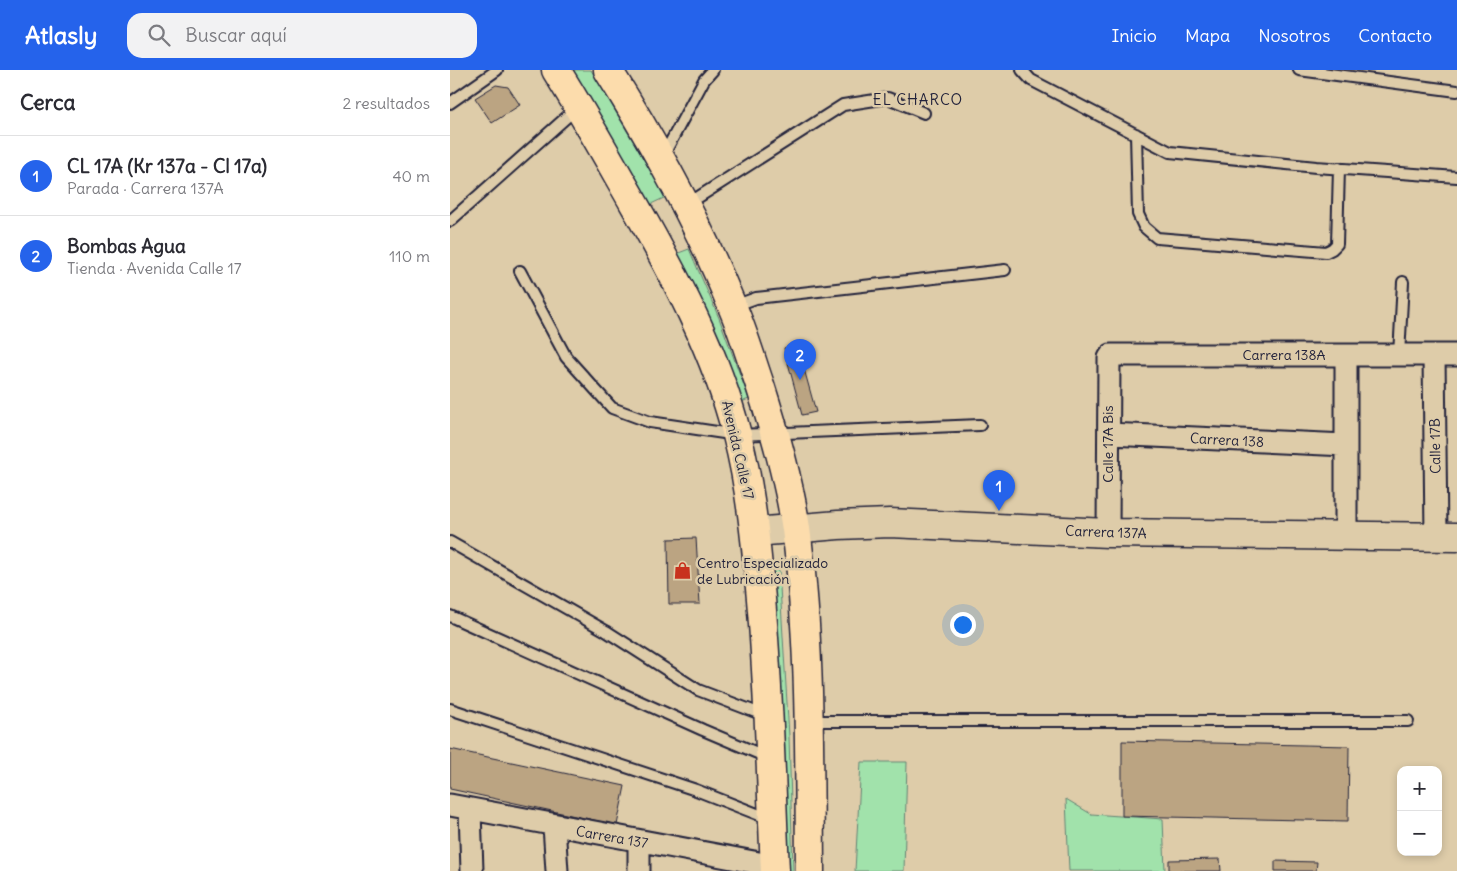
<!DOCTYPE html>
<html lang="es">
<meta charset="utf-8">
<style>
body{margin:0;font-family:Delius,sans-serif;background:#f2f2f3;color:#2b2b33}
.controls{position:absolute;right:15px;bottom:15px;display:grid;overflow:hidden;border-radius:10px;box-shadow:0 2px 8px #0003}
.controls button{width:45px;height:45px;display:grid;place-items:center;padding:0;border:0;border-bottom:1px solid #e1e1e2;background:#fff;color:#2b2b33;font:25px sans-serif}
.you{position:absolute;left:512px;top:554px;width:18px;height:18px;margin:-12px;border:4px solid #fff;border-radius:50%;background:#1a73e8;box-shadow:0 0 0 8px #1a73e833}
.badge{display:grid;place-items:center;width:32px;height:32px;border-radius:50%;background:#2563eb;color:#fff;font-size:16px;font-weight:700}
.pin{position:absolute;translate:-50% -41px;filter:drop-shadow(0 1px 2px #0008)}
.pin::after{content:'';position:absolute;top:26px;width:18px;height:15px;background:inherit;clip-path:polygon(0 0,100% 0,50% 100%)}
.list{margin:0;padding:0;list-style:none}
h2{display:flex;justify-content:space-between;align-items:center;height:65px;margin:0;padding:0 20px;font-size:21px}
h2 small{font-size:16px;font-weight:400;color:#7c7c81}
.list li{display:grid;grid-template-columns:32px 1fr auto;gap:15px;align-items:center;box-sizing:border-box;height:80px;padding:0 20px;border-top:1px solid #e1e1e2}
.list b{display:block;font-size:19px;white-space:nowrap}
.list p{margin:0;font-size:16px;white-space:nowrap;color:#7c7c81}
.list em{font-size:16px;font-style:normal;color:#7c7c81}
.icon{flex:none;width:28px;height:28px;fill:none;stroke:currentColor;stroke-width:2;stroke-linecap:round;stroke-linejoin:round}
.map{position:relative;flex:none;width:1007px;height:801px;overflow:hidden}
header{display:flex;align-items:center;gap:30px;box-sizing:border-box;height:70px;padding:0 25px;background:#2563eb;color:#fff}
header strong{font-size:24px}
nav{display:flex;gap:28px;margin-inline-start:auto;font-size:18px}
.search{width:350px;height:45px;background:#f2f2f3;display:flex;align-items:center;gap:12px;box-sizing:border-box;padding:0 18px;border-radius:15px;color:#7c7c81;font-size:19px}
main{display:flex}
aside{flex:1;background:#fff}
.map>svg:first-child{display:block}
.green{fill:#a1e2ab;stroke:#628273}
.building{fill:#bba482;stroke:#22223b}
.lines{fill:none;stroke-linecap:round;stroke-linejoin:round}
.lane-casing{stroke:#22223b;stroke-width:14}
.street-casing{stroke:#22223b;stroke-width:25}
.secondary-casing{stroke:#22223b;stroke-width:31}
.primary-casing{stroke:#22223b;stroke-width:31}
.lane{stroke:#decca9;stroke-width:10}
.street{stroke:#decca9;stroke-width:21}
.secondary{stroke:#decca9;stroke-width:28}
.primary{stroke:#fcdcac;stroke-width:28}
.labels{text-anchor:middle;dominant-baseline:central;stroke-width:5;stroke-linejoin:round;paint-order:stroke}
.street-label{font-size:14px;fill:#22223b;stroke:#decca9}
.poi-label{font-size:14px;fill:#22223b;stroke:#decca9;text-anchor:start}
.neighbourhood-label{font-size:15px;letter-spacing:1px;fill:#22223b;stroke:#decca9}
</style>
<header>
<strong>Atlasly</strong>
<div class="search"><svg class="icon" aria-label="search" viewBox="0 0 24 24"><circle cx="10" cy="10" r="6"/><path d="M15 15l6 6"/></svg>Buscar aquí</div>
<nav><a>Inicio</a><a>Mapa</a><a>Nosotros</a><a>Contacto</a></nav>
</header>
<main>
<aside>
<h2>Cerca<small>2 resultados</small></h2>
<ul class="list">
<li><span class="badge">1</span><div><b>CL 17A (Kr 137a - Cl 17a)</b><p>Parada · Carrera 137A</p></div><em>40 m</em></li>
<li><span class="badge">2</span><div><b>Bombas Agua</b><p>Tienda · Avenida Calle 17</p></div><em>110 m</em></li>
</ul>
</aside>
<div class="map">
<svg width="1007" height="801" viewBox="0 0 1007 801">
<rect width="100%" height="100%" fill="#decca9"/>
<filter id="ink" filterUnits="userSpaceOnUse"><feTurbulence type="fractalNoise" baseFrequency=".02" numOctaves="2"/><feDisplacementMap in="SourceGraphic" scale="10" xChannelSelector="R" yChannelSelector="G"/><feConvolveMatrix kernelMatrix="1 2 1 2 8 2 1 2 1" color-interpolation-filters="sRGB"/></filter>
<g filter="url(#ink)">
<!-- green -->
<path class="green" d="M121 0H141L216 127 201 134Z
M239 179 269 248 299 329 291 332 274 281 255 237 226 184Z
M314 500H329L339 666 343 801H332Z
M411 692H457L454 801H405Z
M616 729 641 744 713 749 715 801H619Z"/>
<!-- building -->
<path class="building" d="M46 15 58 17 70 35 42 53 25 28Z
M347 274 366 342 352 345 334 278Z
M246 468 250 534H219L218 469Z
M672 671 899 676 898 751 672 746Z
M0 679 175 716 167 755 0 719Z
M770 789 771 801H719V790Z
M825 791 867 792 866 801H825Z"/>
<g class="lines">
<defs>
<path id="lane" d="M572 0 581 10 720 82 866 97 1007 107
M849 0 1007 21
M0 33 47 0
M686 64 688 144 694 157 707 168 876 182 882 179 887 174 889 98
M212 88 254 10 263 0
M236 135 393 35 438 28 474 43
M0 151 128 37
M70 201 116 287 162 338 200 352 287 365 530 355
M284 236 306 228 555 200
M949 285 953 212
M0 472 156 561 248 620 316 646
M0 546 253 660 319 688
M0 639 246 720 320 749
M360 651H958"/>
<path id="street" d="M984 285 986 466
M659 364 896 375
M658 463 659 288 661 285H1007
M896 465V285
M0 735 325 796
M20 740 22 801
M104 756 107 801
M189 771V801"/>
<path id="secondary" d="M305 462 388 455 440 453 658 463 1007 467"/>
<path id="primary" d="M106 0C133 43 158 88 183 132 225 206 266 282 287 365 301 419 306 474 311 529 319 619 321 710 325 801
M158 0C205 75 249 154 282 236 293 261 301 289 310 315 325 362 339 410 346 459 361 572 359 687 360 801"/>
</defs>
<!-- lane casing -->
<use href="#lane" class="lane-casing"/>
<!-- street casing -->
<use href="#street" class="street-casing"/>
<!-- secondary casing -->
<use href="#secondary" class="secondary-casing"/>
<!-- primary casing -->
<use href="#primary" class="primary-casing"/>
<!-- lane -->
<use href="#lane" class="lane"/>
<!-- street -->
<use href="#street" class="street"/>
<!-- secondary -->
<use href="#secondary" class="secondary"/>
<!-- primary -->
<use href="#primary" class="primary"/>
</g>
</g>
<!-- icons -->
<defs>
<symbol id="shop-bare" viewBox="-9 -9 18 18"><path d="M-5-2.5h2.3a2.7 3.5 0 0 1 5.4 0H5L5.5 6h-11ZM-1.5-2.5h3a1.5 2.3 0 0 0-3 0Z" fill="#c8321e" stroke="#decca9" stroke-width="2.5" paint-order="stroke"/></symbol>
</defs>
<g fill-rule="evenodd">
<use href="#shop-bare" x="220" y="488" width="25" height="25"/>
</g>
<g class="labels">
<!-- street labels -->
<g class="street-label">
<text x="834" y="285">Carrera 138A</text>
<text transform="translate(777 370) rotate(3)">Carrera 138</text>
<text transform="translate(658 374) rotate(-90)">Calle 17A Bis</text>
<text transform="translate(985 376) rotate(-91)">Calle 17B</text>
<text transform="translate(288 380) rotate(77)">Avenida Calle 17</text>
<text transform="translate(656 462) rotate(2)">Carrera 137A</text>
<text transform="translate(162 767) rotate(10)">Carrera 137</text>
</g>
<!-- poi labels -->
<g class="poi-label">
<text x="247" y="493">Centro Especializado<tspan x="247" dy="16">de Lubricación</tspan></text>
</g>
<!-- neighbourhood labels -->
<g class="neighbourhood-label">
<text x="468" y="29">EL CHARCO</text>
</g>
</g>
</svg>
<div class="controls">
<button>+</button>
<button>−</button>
</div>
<div class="you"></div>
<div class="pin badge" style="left:549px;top:441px">1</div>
<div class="pin badge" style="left:350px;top:310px">2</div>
</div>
</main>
